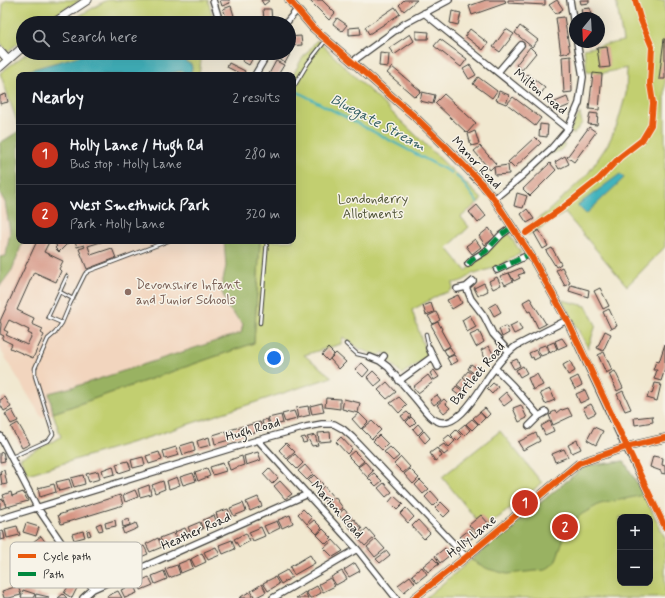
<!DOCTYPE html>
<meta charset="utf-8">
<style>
body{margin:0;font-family:Mynerve,sans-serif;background:#242831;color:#f1f3f6}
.controls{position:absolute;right:12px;bottom:12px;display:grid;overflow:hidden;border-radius:8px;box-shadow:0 4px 16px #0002}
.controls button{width:36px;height:36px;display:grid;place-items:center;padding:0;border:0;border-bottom:1px solid #363941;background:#171b24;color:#f1f3f6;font:20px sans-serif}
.compass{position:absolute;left:569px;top:12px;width:36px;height:36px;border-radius:50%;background:#171b24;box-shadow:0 4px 16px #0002;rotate:198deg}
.you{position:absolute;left:274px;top:358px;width:14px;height:14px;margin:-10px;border:3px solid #fff;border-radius:50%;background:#1a73e8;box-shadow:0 0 0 6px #1a73e833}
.badge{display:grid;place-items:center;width:26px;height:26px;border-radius:50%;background:#c8321e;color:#fff;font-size:13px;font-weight:700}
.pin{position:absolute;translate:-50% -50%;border:2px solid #fff;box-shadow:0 1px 4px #0006}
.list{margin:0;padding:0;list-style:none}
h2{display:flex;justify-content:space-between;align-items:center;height:52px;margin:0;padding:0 16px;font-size:17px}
h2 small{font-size:13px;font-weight:400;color:#9ea1a6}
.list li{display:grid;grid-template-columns:26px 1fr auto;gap:12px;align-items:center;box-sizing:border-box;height:60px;padding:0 16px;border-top:1px solid #363941}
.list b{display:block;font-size:15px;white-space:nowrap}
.list p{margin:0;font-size:13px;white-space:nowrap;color:#9ea1a6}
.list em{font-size:13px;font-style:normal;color:#9ea1a6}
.icon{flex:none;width:22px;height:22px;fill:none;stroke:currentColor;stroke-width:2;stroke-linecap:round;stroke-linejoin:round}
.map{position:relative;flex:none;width:665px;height:598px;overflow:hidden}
.search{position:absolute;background:#171b24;box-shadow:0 4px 16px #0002;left:16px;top:16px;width:280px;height:44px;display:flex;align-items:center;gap:10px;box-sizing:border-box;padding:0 14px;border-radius:22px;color:#9ea1a6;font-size:15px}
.panel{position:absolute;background:#171b24;box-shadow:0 4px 16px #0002;left:16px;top:72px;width:280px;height:172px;border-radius:8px}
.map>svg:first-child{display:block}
.built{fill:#f2d5be}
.green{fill:#c2cf70;stroke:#6f7646;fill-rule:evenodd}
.forest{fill:#99b262;stroke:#5a673f}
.water{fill:#43b3bd;stroke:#30686c}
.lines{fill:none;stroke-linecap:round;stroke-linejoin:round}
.stream{stroke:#43b3bd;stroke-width:2}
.building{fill:#d69584;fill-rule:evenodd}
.service-casing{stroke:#3c3b37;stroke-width:4.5}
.minor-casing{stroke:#3c3b37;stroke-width:8}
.tertiary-casing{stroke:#3c3b37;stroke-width:9}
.service{stroke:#fff;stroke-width:2.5}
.minor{stroke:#fff;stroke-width:5.5}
.tertiary{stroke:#fff;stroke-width:7}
.quiet{stroke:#00873e;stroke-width:5;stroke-dasharray:10 5;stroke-linecap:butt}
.cycleway-casing{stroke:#f7f3e8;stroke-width:8}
.cycleway{stroke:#e8590c;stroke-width:6}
.education-dot{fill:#8d6e63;stroke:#f7f3e8;stroke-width:1.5}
.labels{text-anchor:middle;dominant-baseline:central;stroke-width:3;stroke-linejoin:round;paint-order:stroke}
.street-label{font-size:13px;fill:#1c1c1c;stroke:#f7f3e8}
.park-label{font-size:13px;fill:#4e5235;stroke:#f7f3e8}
.education-label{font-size:13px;fill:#785e54;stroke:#f7f3e8;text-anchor:start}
.water-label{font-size:14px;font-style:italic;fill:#2c585c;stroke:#f7f3e8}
.key{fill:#f7f3e8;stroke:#b5b2ab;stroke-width:1}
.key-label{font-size:11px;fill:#1c1c1c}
</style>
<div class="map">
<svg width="665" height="598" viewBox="0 0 665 598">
<rect width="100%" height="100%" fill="#f7f3e8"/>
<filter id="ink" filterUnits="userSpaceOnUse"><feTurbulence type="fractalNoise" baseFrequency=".025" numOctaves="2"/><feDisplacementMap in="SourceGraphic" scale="8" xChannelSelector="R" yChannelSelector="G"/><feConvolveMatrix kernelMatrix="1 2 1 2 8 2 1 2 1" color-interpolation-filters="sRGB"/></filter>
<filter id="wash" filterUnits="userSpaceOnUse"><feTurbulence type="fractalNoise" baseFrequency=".012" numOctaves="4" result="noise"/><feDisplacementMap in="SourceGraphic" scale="16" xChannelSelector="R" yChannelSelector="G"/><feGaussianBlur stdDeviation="0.9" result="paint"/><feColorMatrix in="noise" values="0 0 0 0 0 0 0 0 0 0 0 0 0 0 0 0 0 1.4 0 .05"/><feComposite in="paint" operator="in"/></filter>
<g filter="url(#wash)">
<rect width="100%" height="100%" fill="#f1e8d0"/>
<!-- built -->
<path class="built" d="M19 131V241H260L254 343 42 418 0 349V143Z"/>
<!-- green -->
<path class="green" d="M7 0H81L68 7 45 23H23V39L7 52 0 41 3 3Z
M107 0H208L213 18 211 23H67Z
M616 0H665V247L627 286 565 213 528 235 524 229 546 213 587 175 608 144 617 125 626 94 627 68 603 73 587 72 584 49 623 41Z
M317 40 482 199 461 217 469 227 447 248 466 271 508 232 521 253 499 266 475 274 472 273C466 280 461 282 452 283L453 288 448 292 439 295 412 310 427 357 402 374 388 360 384 352 378 356 360 349 343 337 341 344 304 355 332 377 153 436 28 474 20 458 61 437 53 413 254 343 260 241H293V75L301 60Z
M27 53H202L199 75H19V127L0 73Z
M580 113 582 123 574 134 569 131Z
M561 143 565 145 560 151 548 155Z
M562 300 586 306 596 325 588 348Z
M500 431 542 483 484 529 442 477Z
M624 461 644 495 665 538V598H425L585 466ZM620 517H650V583H620Z"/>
<!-- forest -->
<path class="forest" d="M19 131V241H23L12 270 0 286V257L6 256 10 231 5 202 0 194V143Z
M224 241H260L254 343 53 413 49 393 80 385 241 333 243 324 228 308 221 289 226 266Z
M624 461 644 495 600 504 582 514 568 526 555 563 545 570 507 574 488 569 471 560 585 466Z"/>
<!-- water -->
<path class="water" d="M89 53H186V62L191 64 192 68 191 72 187 73 181 71 163 75H19L26 71Z
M620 174 624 177 623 179 586 214 578 206 579 204Z"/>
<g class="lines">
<!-- stream -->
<path class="stream" d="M294 90 452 173
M456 176 461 180 477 202"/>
</g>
<g id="blocks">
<!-- building -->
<path class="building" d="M220 0H229L230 3 222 6Z
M261 0H270L264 5Z
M309 0H322L335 13 329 20Z
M404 0H417L404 11 399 5Z
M486 0H505L506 3 472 15 469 6Z
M508 0H545V5L508 3Z
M557 0 563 9 556 14 549 5Z
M580 0H589V3L581 4Z
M231 6 235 19 228 21 223 9Z
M395 7 400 14 369 34 365 27Z
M590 8 591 18H583L581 9Z
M263 9H271L272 21H264Z
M452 11 461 13 458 25 450 23Z
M564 17 570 52 561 54 556 18Z
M337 18 347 25 342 31 333 24Z
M520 26 538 40 532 47 515 33Z
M360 27 361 34 349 35V28Z
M470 29 488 43 483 50 465 36Z
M506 29 514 34 500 52 493 47Z
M416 31 429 32 428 39H416Z
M410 34 414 41 394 55 389 48Z
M301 36 302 45 290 46 289 37Z
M440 39 467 59 461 67 434 46Z
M664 39H665V79H659Z
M587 42H597V43L587 45Z
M530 47 536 53 522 70 516 65Z
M607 47 610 67 600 68 597 48Z
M289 50 291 52 285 63 278 58 281 53H289Z
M246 53 255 54 249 65 242 61Z
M380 53 389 54 388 67 379 66Z
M571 56 572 92 564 93 562 57Z
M276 61 284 65 278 75H270L269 74Z
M229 63 245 71 243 75 227 67Z
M470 65 476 75 469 79 463 69Z
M392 67 421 91 415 97 387 73Z
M593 73 602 74 599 110 589 109Z
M528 74 545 88 540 95 522 81Z
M478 77 497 91 492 98 473 84Z
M499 91 509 95 506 104 496 100Z
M422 92 435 95 433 104 420 101Z
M6 94 8 102 0 104V96Z
M444 94 476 123 467 133 435 103Z
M513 97 541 118 535 126 507 104Z
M567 97 570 105 558 110 555 102Z
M590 113 598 114 597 125 588 124Z
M540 124 548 125 547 137 539 136Z
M589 127 596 132 574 162 567 157Z
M475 131 479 144 471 146 468 134Z
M535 137 541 143 514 168 508 162Z
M480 146 496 164 490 170 474 151Z
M565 156 569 164 559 169 555 162Z
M550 163 556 170 530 196 523 189Z
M508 165 509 174 495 175 494 167Z
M517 193 527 196 523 208 514 206Z
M477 205 486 216 478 223 469 212Z
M527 209 534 219 527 223 521 214Z
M489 228 495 237 485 245 479 236Z
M539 230 548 246 543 249 534 233Z
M475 239 481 247 472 254 466 246Z
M37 241H51L48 244 44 252 63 261 59 269 61 271 56 282 34 272 17 310 34 318 32 324 43 329 41 333 44 335 33 358 10 348 12 344 2 339 4 336 0 334 1 324 0 321ZM9 320 29 330 28 333 32 335 27 345 6 335 8 332 4 330Z
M51 241H68L69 242 59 252 55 248 57 246Z
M75 241H104L88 246 91 255 112 248 116 258 87 269 79 249 85 247 84 245 77 247Z
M552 248 561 264 556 267 546 251Z
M562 267 570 283 565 286 556 270Z
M521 268 524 273 518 275 520 278 514 281 509 273Z
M509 273 513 281 505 285 500 276Z
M497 277 501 285 493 289 489 281Z
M484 283 488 291 478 296 474 288Z
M571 285 589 290 588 297 569 291Z
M600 288 609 306 603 309 594 291Z
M458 295 462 303 452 309 447 300Z
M530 298 546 324 538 328 530 311 528 312 523 302Z
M431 303 434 312 426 315 423 306Z
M496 303 501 312 494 316 489 307Z
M609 309 617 326 611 329 603 312Z
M436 312 440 320 433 324 428 316Z
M470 315 476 327 467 332 462 320Z
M438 322 442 329 441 330 450 346 443 350 434 333 435 332 431 325Z
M518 322 522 330 514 334 510 326Z
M506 326 509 333 502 337 499 329Z
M479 331 484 342 476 347 470 335Z
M605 331 611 334 603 351 597 348Z
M562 338 567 345 558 349 555 341Z
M554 342 557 349 550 353 547 345Z
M665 344V369L661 381 654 379 657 370H653L656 361 659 362Z
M545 345 549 353 541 356 537 348Z
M489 346 494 356 486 360 481 350Z
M450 347 454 354 448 357 444 350Z
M328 348 334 354 328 361 322 355Z
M536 350 540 357 534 360 533 357 531 358 529 353Z
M604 352 612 370 606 373 598 355Z
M336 353 346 362 339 369 330 359Z
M454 355 458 361 451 365 447 358Z
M517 359 520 366 514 369 510 362Z
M570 361 575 371 568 375 563 365Z
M362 363 369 370 363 377 355 369Z
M471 364 478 369 475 374 468 369Z
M523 366 527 373 520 377 516 370Z
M434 370 439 377 434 380 430 373Z
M373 371 382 380 375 386 367 377Z
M468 371 474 375 470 382 463 377Z
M615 371 623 388 617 391 609 374Z
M537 374 543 385 533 390 528 378Z
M428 375 433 382 418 393 413 387Z
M578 376 582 385 575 389 570 380Z
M463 378 469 383 464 390 457 385Z
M387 382 396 392 387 399 378 390Z
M493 383 498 387 492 394 487 389Z
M655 383 661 384 657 401 647 398 649 392 652 394Z
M456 386 463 391 460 396 453 391Z
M550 389 555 400 545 404 540 393Z
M585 390 589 399 580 403 576 394Z
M623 391 631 409 625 411 617 394Z
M506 392 512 400 504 406 498 399Z
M437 395 441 400 434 405 430 400Z
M5 397 11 407 4 411 0 404V400Z
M399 397 407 405 399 413 390 403Z
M326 398 340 399V409L325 407Z
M344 399 360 403 358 413 342 409Z
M444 399 447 402 446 404 450 408 444 413 437 405Z
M322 403 324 412 312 414 310 406Z
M591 404 596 413 588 417 583 408Z
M521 405 527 418 519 422 513 408Z
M308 406 310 415 298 418 296 408Z
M485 408 490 414 486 418 480 412Z
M568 408 572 416 553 425 549 415 552 414 551 413 555 411 556 413 561 409 562 410Z
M12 410 18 421 11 424 5 414Z
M294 411 297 419 285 422 282 414Z
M407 412 411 416 405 421 401 416Z
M480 412 485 418 479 424 473 418Z
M359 413 368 422 361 429 352 419Z
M281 415 283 423 271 426 268 418Z
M652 416 653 422 635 425 634 418Z
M411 417 416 422 411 427 406 422Z
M267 419 270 427 264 429 262 421Z
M472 419 478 424 472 430 466 424Z
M372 421 381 430 372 439 362 429Z
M550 421 554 431 545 435 541 426Z
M260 422 263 430 248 434 245 426Z
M18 423 30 444 22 448 11 427Z
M418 424 423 430 418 435 413 429Z
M465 424 470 430 464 436 458 430Z
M243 426 245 434 232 438 230 430Z
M594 427 603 431 596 445 587 440Z
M456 430 462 436 457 441 451 435Z
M226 431 229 440 215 444 213 435Z
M424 431 430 438 425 443 419 436Z
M330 432 331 441 319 442 318 433Z
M536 433 540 441 523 450 518 442Z
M315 435 318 445 312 446 307 437Z
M379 435 388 444 382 450 373 441Z
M449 435 455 441 449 447 443 440Z
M209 437 211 445 199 448 197 441Z
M305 437 307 442 303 443 301 438Z
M341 437 352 449 347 454 336 442Z
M577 440 581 449 572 453 568 445Z
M193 442 195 451 183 455 180 446Z
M286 443 295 452 287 459 279 450Z
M444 444 449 451 444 455 438 448Z
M176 447 179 455 165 459 163 451Z
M390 447 399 456 393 461 384 452Z
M437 448 442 456 435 461 430 453Z
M564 449 568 457 555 462 552 454Z
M354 451 364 461 358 466 348 456Z
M3 452 5 461 0 462V453Z
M159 452 162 460 149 464 146 456Z
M258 452 261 460 246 465 244 456Z
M295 454 303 463 297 469 288 460Z
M242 456 244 465 230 470 227 461Z
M653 456 663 458 662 465 665 466V474L661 473V471L650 467Z
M143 457 145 465 133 468 131 460Z
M401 457 410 467 403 473 394 464Z
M128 461 131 469 119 473 116 464Z
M365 462 373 471 367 477 358 467Z
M223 463 226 471 213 475 210 467Z
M305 465 313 474 307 480 298 471Z
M113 466 115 474 104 477 102 470Z
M207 468 210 476 198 481 195 472Z
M269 468 278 478 272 484 263 474Z
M410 469 419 478 413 484 404 474Z
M4 470 7 484 2 485 0 471Z
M98 471 100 479 89 482 86 474Z
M193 473 196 481 183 485 180 477Z
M374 473 382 481 376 486 368 478Z
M83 475 85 484 74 487 71 478Z
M314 475 323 484 317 490 308 481Z
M177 477 180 485 169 489 167 481Z
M69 479 72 488 59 491 56 482Z
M420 480 429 489 423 494 415 485Z
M163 481 165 489 155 493 152 485Z
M280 481 292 494 285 499 274 486Z
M384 483 392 492 386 497 378 488Z
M54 484 56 492 40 497 38 488Z
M149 485 151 494 140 497 138 489Z
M324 486 333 497 326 502 318 492Z
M135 490 138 497 125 502 123 495Z
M431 491 439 500 433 506 425 497Z
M11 492 12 496 23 492 28 501 7 507 3 495Z
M120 495 123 505 61 524 58 515Z
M394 496 403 504 397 510 389 502Z
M258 497 262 506 250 511 246 502Z
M335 497 343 508 336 513 328 503Z
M3 499 6 507 0 509V500Z
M441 502 450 511 444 517 435 508Z
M243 503 246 511 234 516 230 508Z
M406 508 414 517 408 523 400 514Z
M228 509 231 517 219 522 216 513Z
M303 509 312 518 307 524 298 514Z
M344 509 352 518 346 523 338 514Z
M214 515 217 523 206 528 203 520Z
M290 515 293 523 282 528 278 520Z
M481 515 489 524 477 534 469 525Z
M129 519 130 525 123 527 122 521Z
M354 519 362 529 356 534 347 525Z
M115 520 116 526 106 528 105 523Z
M314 520 322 528 317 534 308 525Z
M418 520 430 533 424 539 412 526Z
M277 521 280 528 268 534 264 526Z
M200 522 203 529 191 534 188 527Z
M26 523 39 527 36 536 23 532Z
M101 523 103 530 99 531 96 525Z
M136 523 138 528 124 534 122 529Z
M17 526 20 535 7 538 5 529Z
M261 527 265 536 253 541 249 532Z
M185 528 189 536 178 541 175 532Z
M367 528 375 537 365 546 357 537Z
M323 529 332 538 326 544 317 535Z
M470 529 475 536 465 543 460 537Z
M3 530 5 539 0 540V531Z
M89 530 91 535 88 536 87 531Z
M83 531 85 537 74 540 72 534Z
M173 533 176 541 164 546 160 538Z
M246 533 250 541 239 547 234 539Z
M41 536 49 547 41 552 33 542Z
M158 538 162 547 150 552 146 544Z
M376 539 385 549 375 557 367 547Z
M232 540 235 549 223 554 219 545Z
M333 540 343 551 333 557 324 548Z
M87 541 91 546 81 554 77 548Z
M144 546 148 554 136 559 132 551Z
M216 547 220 555 208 560 204 552Z
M445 548 450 555 440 563 435 556Z
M387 551 390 555 380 563 376 559Z
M202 553 206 562 195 567 191 559Z
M310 555 315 563 294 575 290 567Z
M433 558 439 564 428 572 423 566Z
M190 559 193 568 181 573 178 564Z
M355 563 360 571 349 577 344 570Z
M177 565 180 574 169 578 165 569Z
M422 567 427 574 417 582 412 575Z
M287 570 292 577 281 584 276 576Z
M164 571 167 579 155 584 152 576Z
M342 571 347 579 336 585 331 577Z
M410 576 415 583 404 592 398 585Z
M149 577 153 585 141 590 138 582Z
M275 577 279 584 268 591 263 583Z
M330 578 335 586 323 592 319 584Z
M71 582 78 586 72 598 64 593Z
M262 584 266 592 255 598 251 591Z
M134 585 137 593 125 598 121 590Z
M18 586 21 595 9 598H4L2 591Z
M317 586 321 593 312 598H310L306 592Z
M23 590 35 594 33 598H21Z
M118 591 122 598H108L107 596Z
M249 592 253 598H239Z
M305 592 308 598H296Z
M36 594 49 597V598H35Z
M63 594 67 598H58Z"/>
</g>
</g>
<g filter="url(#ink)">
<use href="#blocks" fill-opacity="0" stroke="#3c3b37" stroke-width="1"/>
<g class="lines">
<defs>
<path id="service" d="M293 88 308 63 326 40
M60 292 73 299
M62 323 48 317 67 276
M260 323 267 241
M426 334 429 348
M346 344 357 354 369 357
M12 457 49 440 53 434 35 376V368L48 339 55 333 62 323 70 304 85 274 89 271 168 241"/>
<path id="minor" d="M213 0 219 19V23
M570 0 575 31
M424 13 568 129
M286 23 297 10
M352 62 404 24 449 0
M498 72 521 45
M255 75 268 53
M494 199 523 175 550 150 568 129 579 103 583 77 577 42
M468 264 473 259 486 251 501 235 512 227
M497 270 530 254
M466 287 471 299 484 316 493 334 509 352
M457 289 466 287 473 281
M429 348 438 367
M370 357 380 361 388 367C398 379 408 390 418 402 423 408 428 416 435 420 457 433 479 390 489 376 497 365 505 354 516 346L567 320
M380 361 384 356
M495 368 513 386 539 416
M399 381 432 357
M529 426 539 416 546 412
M0 436 37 507 93 589
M258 440 357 549 396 598
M626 447 665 527
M0 519 258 440 306 427 322 424H334L343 429 352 437 466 557
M83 598 93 589 308 494
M273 598 357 549"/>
<path id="tertiary" d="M289 0 312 27 413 115 448 149 481 183 494 199 530 254 567 320 626 447
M53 23 88 0
M0 51 8 60
M0 67 23 47
M414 598 466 557 579 463 626 447 665 438"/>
</defs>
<!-- service casing -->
<use href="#service" class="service-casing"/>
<!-- minor casing -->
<use href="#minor" class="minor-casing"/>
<!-- tertiary casing -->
<use href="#tertiary" class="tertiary-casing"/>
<!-- service -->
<use href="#service" class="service"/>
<!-- minor -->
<use href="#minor" class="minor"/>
<!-- tertiary -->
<use href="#tertiary" class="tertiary"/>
<!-- quiet -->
<path class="quiet" d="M468 264 473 259 486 251 501 235 512 227
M497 270 530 254"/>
<defs>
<path id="cycleway" d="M289 0 312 27 413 115 448 149 481 183 494 199 530 254 567 320 665 527
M526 233 561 209 599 179 620 157 642 140 651 125 653 103 650 84 652 47 640 18 635 0
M414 598 466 557 579 463 626 447 665 438"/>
</defs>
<!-- cycleway casing -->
<use href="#cycleway" class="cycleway-casing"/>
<!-- cycleway -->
<use href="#cycleway" class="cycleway"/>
</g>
</g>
<!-- markers -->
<circle class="education-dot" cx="128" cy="292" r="4"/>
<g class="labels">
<!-- street labels -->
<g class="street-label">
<text transform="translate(540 92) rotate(39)">Milton Road</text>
<text transform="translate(476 163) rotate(47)">Manor Road</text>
<text transform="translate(478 374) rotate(-50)">Bartleet Road</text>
<text transform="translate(253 430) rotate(-16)">Hugh Road</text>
<text transform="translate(337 510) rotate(48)">Marion Road</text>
<text transform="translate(196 532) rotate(-24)">Heather Road</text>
<text transform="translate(472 537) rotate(-39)">Holly Lane</text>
</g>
<!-- park labels -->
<g class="park-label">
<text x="373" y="199">Londonderry<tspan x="373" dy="15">Allotments</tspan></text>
</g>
<!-- education labels -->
<g class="education-label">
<text x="136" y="285">Devonshire Infant<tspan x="136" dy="15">and Junior Schools</tspan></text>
</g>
<!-- water labels -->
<g class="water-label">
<text transform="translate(378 123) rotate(28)">Bluegate Stream</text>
</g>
</g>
<!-- legend -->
<rect x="10" y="542" width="132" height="46" rx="6" class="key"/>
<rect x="18" y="554" width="18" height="4" fill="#e8590c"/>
<rect x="18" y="572" width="18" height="4" fill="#00873e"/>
<g class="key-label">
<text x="43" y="560">Cycle path</text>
<text x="43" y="578">Path</text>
</g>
</svg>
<div class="controls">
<button>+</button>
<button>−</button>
</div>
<svg class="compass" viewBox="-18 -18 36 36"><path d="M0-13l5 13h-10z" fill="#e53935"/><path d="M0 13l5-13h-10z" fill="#9ea1a6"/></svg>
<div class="you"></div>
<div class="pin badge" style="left:525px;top:503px">1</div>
<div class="pin badge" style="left:565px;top:527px">2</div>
<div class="search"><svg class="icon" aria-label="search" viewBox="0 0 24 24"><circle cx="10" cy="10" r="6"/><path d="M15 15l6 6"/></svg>Search here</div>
<section class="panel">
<h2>Nearby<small>2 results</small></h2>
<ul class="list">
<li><span class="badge">1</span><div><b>Holly Lane / Hugh Rd</b><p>Bus stop · Holly Lane</p></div><em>280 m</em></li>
<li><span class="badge">2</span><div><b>West Smethwick Park</b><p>Park · Holly Lane</p></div><em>320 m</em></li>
</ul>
</section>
</div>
